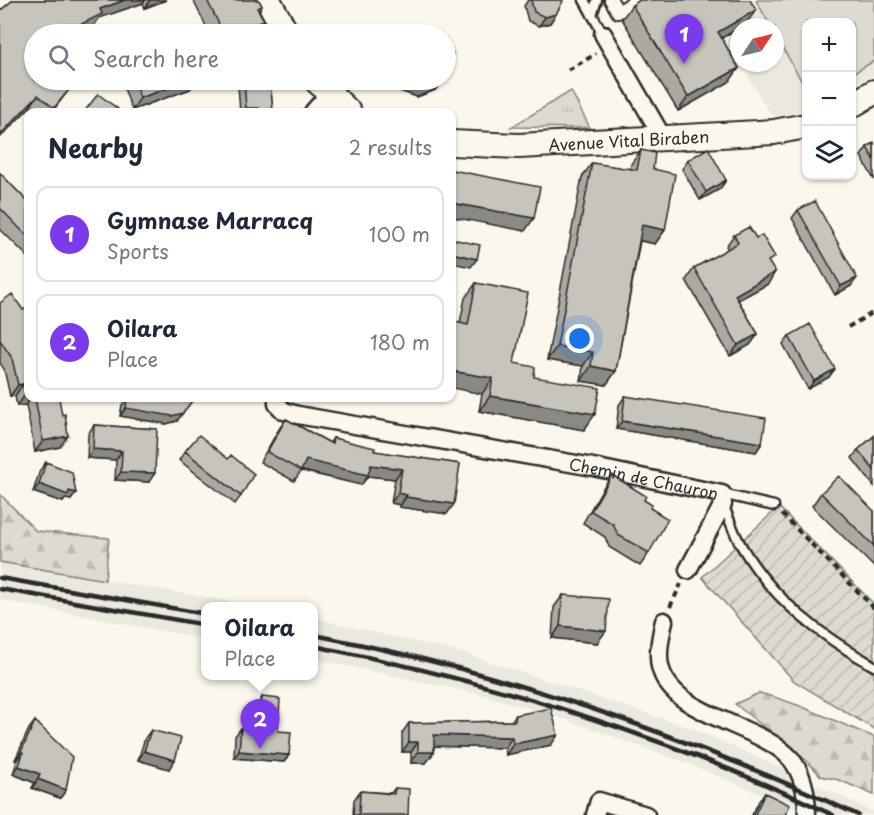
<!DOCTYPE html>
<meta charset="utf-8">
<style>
body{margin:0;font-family:"Playpen Sans",sans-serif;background:#f6f6f7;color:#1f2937}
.controls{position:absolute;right:18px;top:18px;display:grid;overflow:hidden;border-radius:12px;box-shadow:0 2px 4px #0004}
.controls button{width:54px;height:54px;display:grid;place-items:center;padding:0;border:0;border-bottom:2px solid #e0e1e3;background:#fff;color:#1f2937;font:30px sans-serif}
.compass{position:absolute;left:730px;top:18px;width:54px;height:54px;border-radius:50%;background:#fff;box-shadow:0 2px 4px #0004;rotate:55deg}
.you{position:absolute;left:580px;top:339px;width:21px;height:21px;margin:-15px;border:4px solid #fff;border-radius:50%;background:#1a73e8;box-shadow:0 0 0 9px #1a73e833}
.badge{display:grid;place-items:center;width:39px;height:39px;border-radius:50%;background:#7c3aed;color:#fff;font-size:20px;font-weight:700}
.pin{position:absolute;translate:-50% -50px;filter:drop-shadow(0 2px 3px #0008)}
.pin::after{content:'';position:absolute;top:32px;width:21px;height:18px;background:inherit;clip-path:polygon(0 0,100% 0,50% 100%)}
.popup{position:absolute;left:201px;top:602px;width:117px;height:78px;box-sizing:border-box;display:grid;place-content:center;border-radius:12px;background:#fff;filter:drop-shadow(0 2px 4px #0005);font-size:20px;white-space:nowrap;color:#747a83}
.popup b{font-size:22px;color:#1f2937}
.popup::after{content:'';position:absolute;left:50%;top:100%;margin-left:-12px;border:12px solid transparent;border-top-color:#fff}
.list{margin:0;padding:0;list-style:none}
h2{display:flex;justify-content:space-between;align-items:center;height:78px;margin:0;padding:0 24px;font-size:26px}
h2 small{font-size:20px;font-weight:400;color:#747a83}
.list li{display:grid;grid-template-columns:39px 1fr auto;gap:18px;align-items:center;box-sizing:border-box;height:96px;margin:0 12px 12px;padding:0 12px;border:2px solid #e0e1e3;border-radius:12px}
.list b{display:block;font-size:22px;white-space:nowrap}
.list p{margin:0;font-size:20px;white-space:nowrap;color:#747a83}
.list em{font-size:20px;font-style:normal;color:#747a83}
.icon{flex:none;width:33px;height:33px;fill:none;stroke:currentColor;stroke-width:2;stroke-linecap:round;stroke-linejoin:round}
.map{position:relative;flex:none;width:874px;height:815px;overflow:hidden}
.search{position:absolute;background:#fff;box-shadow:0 2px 4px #0004;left:24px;top:24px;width:432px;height:66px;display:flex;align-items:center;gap:15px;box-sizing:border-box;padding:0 21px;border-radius:33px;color:#747a83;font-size:22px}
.panel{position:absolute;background:#fff;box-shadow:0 2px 4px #0004;left:24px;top:108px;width:432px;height:294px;border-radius:12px}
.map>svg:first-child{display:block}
.built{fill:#ebe8de}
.grass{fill:url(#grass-tufts);stroke:#84827e;stroke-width:1.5}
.forest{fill:url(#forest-firs);stroke:#84827e;stroke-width:1.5}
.park{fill:#dddad0;stroke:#84827e;stroke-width:1.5}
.garden{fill:url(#garden-furrows);stroke:#84827e;stroke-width:1.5}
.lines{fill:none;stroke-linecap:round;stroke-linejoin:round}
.service-casing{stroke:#2b2b2b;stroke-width:13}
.pedestrian-casing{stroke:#2b2b2b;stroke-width:16}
.minor-casing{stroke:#2b2b2b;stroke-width:21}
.secondary-casing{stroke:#2b2b2b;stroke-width:28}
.path{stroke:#2b2b2b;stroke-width:4;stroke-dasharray:6 4.5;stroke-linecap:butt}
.service{stroke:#fbf7ec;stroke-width:8}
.pedestrian{stroke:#fbf7ec;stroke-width:12}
.minor{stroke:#fbf7ec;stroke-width:16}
.secondary{stroke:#fbf7ec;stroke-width:24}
.rail{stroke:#2b2b2b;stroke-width:4.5}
.wall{fill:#aba9a2;stroke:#2b2b2b;stroke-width:1.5}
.shaded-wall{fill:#8b8984;stroke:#2b2b2b;stroke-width:1.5}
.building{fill:#c7c4bc;stroke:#2b2b2b;stroke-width:1.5}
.labels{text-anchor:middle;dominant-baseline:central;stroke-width:4.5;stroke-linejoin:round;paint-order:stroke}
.street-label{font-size:16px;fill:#2b2b2b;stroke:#fbf7ec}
</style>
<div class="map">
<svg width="874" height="815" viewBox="0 0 874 815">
<defs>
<pattern id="grass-tufts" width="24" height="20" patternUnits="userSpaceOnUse" patternTransform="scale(1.5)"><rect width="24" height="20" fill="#dddad0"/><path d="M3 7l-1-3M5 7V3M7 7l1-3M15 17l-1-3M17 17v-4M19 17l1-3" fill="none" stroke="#bebbb3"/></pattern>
<pattern id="forest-firs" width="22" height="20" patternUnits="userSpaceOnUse" patternTransform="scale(1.5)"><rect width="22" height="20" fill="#dddad0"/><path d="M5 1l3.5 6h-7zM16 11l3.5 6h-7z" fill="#bebbb3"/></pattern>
<pattern id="garden-furrows" width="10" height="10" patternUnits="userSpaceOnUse" patternTransform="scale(1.5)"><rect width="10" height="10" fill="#dddad0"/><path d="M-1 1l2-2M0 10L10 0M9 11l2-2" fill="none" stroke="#bebbb3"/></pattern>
</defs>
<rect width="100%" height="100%" fill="#fbf7ec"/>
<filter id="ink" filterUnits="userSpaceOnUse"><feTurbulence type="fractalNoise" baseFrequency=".0167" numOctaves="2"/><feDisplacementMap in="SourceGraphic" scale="12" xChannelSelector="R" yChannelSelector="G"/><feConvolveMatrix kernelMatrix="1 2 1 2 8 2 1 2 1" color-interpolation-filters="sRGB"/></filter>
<g filter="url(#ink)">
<!-- built -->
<path class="built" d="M733 0H874V75L852 88V22H806V110L778 117 769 112 747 75 768 63H775V27H748Z
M0 562 187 594 252 606H206V639L0 600Z
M314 618 463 653 694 729 790 772 795 808 684 762 558 717 479 694 314 659Z
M815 784 874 812V815H820Z"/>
<!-- grass -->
<path class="grass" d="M571 91 590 128 511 127Z"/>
<!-- forest -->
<path class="forest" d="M0 494 36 531 109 538 105 580 0 562Z
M759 693C800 703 835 722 874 737V795L839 780 821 776 806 760 735 704Z"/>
<!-- park -->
<path class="park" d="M756 0H874V61L852 74V22H806V89L775 34V27H771Z"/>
<!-- garden -->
<path class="garden" d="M779 507 874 604V729L794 681 702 577Z"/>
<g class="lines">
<defs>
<path id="service" d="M584 0 603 34
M592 15 597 0
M722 494 774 506
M723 504C729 518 734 534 742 547 773 600 821 636 874 666"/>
<path id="pedestrian" d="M611 0 618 12 637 0"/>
<g id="minor">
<path d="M603 34 663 138"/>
<path d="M313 112 329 94"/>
<path id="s1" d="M277 398V404L284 411 298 415 593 467 722 494 723 504 688 570"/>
<path d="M664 621C661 635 657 652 660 666 671 717 760 723 791 759 803 774 807 796 807 815"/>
<path d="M595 815 599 801 646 815"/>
</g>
<g id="secondary">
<path d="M268 0 287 34"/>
<path d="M316 80 349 112"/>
<path d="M852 105 874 92"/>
<path id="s2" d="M452 143 519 146 774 132 806 126"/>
</g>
</defs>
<!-- service casing -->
<use href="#service" class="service-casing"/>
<!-- pedestrian casing -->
<use href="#pedestrian" class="pedestrian-casing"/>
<!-- minor casing -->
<use href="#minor" class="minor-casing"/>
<!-- secondary casing -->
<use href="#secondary" class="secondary-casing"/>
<!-- path -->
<path class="path" d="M568 70 596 54
M848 327 874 312
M782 514 874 608
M670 607 681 584"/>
<!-- service -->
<use href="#service" class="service"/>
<!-- pedestrian -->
<use href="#pedestrian" class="pedestrian"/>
<!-- minor -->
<use href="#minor" class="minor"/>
<!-- secondary -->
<use href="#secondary" class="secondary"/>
<!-- rail -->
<path class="rail" d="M0 578 206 614
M0 589 206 625
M314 635C504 671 682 735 858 815
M314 646C493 681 668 737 833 815"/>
</g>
<!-- wall -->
<path class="wall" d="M13 0H166L145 8 143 3 99 18 94 26 76 34H34V56L72 86 52 112H36L30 107 1 10Z
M193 0H259L262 6 259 11 255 32 251 34H210Z
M528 0H562L556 14 550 23 539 26 528 21 524 6Z
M632 5 746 24 741 27H739V28L721 38 739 68 729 82 678 111 622 19Z
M121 80H197L190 89 132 110Z
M242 80H270L273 112H240L238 86Z
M392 80H443L435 90 417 97 400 91Z
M874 143V180L861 156 867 147Z
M641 150 653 169 665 230 655 244 640 241 616 371 606 385 581 381 583 366 547 360 582 177 592 163 630 169 631 164Z
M688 160 726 180 720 189 700 200 682 169Z
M0 173 28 202V257L0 229Z
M798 210 851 286 835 295 792 218Z
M734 235 770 264 768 284 738 300 758 334 750 345 730 356 686 280 694 268 728 249 726 246Z
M476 283 514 363 534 377 595 414 584 430 479 411 482 394 460 323 465 298Z
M0 303 28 398H59L60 447 35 452 26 405 17 406 15 396H10L4 369 0 363Z
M789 336 829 377 808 389 783 344Z
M625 396 762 443 756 452 616 429 619 405Z
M127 398 177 421 166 424 120 416 122 405Z
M286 419 330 443 333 438 374 451 460 464 447 514 399 507 400 505 391 503 395 479 368 476 361 485 301 471 294 481 260 462 279 429Z
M94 425 157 429 149 482 115 480 116 460 87 458 88 434Z
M874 436V486L852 458 858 450Z
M185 451 241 496 235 504 179 460Z
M46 462 76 493 71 500 65 499 63 502 33 492 40 470Z
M612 475 644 500 650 508 649 553 640 566 609 547 605 537 583 523 603 488Z
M821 493 874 511V567L812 506Z
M563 595 597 643 552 638 554 607Z
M262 697 289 755 284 762 234 758 235 736 241 728 255 729 257 705Z
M516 715 551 745 506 755 505 748 434 746V752L426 763H411V752H402V733L409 723 511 721Z
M35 721 66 790 60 798 32 788 35 783 13 774 17 761 15 760 29 729Z
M151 730 169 769 138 760 145 738Z
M395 788 408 815H353L354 800 360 791 391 793Z
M765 793 785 815H752L759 801Z"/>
<!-- shaded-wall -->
<path class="shaded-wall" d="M125 0H145L143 3 99 18 94 26 76 34H61L100 9Z
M150 0H166L145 8Z
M756 10 746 24 741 27H739V28L708 46 718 32Z
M556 14 550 23 539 26 545 17Z
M264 20 255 32 251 34H235Z
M34 48V56L28 51Z
M739 68 729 82 678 111 688 97Z
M190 80H197L190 89 132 110 140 98Z
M408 80H443L435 90 417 97 400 91Z
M38 95 30 107 0 138V135Z
M246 108H259L256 112H243Z
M726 180 720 189 700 200 706 192Z
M452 203 534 218 525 231 452 217Z
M642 225 665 230 655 244 633 239Z
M452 253 477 259 471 267 452 263Z
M775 272 768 284 727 306 735 295Z
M857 278 851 286 835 295 841 286Z
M758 334 750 345 730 356 738 345Z
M557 346 593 352 583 366 547 360Z
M591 366 616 371 606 385 581 381Z
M835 369 829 377 808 389 814 381Z
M452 371 493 378 482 394 452 388Z
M23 384 15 396H10L18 385Z
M28 394V398H31L26 405 17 406 25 395Z
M490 396 595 414 584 430 479 411Z
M194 398 177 421 166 424 120 416 126 408Z
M622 421 762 443 756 452 616 429Z
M68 436 60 447 35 452 43 441Z
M93 449 122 451 116 460 87 458Z
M306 460 371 465 402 469 395 479 368 476 361 485 299 470Z
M121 472 155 473 149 482 115 480Z
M39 484 69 491 76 493 71 500 65 499 63 502 33 492Z
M398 493 407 495 400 505 391 503Z
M406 497 454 504 447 514 399 507Z
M560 626 606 631 597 643 552 638Z
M434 735 512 737 505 748 427 746Z
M558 735 551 745 506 755 513 744Z
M409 742H418L411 752H402Z
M144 751 175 760 169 769 138 760Z
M239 751 289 755 284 762 234 758Z
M21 752 23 753 17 761 15 760Z
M418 752H434L426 763H411Z
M19 766 40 774 35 783 13 774Z
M38 779 66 790 60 798 32 788Z"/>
<!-- building -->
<path class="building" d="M13 0H125L100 9 102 14 61 34H34V48L28 51 34 56V80H64L72 86 54 108 38 95 0 135V9L1 10Z
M207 0H259L262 6 257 8 264 20 235 34H224Z
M531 0H562L563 1 556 14 545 17 534 12Z
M640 0H750L756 10 718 32 739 68 688 97 632 5Z
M192 29 194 34H175Z
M421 29 438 32 441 34H411Z
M446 38 453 53 450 70 446 75Z
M134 80H190L140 98Z
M244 80H270L273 112H259V108H246Z
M411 80H439L426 84Z
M98 94 118 109 109 112H84Z
M874 143V160L867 147Z
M708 148 726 180 706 192 688 160Z
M641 150 655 153 653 169 675 174 665 230 642 225 616 371 591 366 593 352 557 346 592 163 637 170Z
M452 170 540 187 534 218 452 203Z
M0 173 28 202V237L0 208Z
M815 201 857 278 841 286 798 210Z
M749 227 756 238 762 235 775 257 768 261 775 272 735 295 758 334 738 345 694 268 738 243 734 235Z
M452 239 480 245 477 259 452 253Z
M476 283 528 293 514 363 535 367 534 377 600 388 595 414 490 396 493 378 452 371V321L468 325Z
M12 294 23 310 27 308 28 311V394L25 395 23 384 18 385 12 358 0 340V303Z
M810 324 835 369 814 381 789 336Z
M625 396 766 418 762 443 622 421Z
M35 398H59L62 415 65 414 68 436 43 441Z
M127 398 172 400 181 398H194L183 413 172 416 126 408Z
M286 419 332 444 333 438 375 448 374 451 460 464 454 504 406 497 407 495 398 493 402 469 371 465 368 475 306 460 301 471 267 452Z
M94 425 157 429 155 473 121 472 122 451 93 449Z
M199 435 228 459 231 455 254 474 241 496 185 451Z
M874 436V470L858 450Z
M46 462 72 472 76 493 69 491 68 495 39 484Z
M612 475 646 496 644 500 652 505 650 508 668 519 649 553 618 535 613 524 591 511Z
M839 476 874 511V546L821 493Z
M563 595 609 599 606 631 560 626Z
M262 697 280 699 278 731 291 732 289 755 239 751 241 728 260 729Z
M551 708 558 735 513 744 512 737 434 735V752H418V742H409V723L515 721 516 715Z
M35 721 72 757 66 790 38 779 40 774 19 766 23 753 21 752Z
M151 730 181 738 175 760 144 751Z
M395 788 409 789 408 815H359L360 791 394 794Z
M765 793 790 805 785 815H758L755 814Z"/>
</g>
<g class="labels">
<!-- street labels -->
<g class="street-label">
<text stroke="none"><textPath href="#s2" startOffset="177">Avenue Vital Biraben</textPath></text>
<text stroke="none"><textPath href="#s1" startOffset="382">Chemin de Chauron</textPath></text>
</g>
</g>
</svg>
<div class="controls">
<button>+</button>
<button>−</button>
<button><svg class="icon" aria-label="layers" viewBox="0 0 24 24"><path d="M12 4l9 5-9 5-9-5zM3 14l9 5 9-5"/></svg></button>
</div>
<svg class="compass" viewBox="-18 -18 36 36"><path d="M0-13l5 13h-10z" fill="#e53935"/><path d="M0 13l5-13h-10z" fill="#747a83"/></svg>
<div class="you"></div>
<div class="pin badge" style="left:684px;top:64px">1</div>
<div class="pin badge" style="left:260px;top:749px">2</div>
<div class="popup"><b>Oilara</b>Place</div>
<div class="search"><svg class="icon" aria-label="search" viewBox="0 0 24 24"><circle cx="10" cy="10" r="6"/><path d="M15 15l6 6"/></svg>Search here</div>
<section class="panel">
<h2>Nearby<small>2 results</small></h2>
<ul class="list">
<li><span class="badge">1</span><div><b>Gymnase Marracq</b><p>Sports</p></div><em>100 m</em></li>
<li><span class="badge">2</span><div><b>Oilara</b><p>Place</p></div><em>180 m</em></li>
</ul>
</section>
</div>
